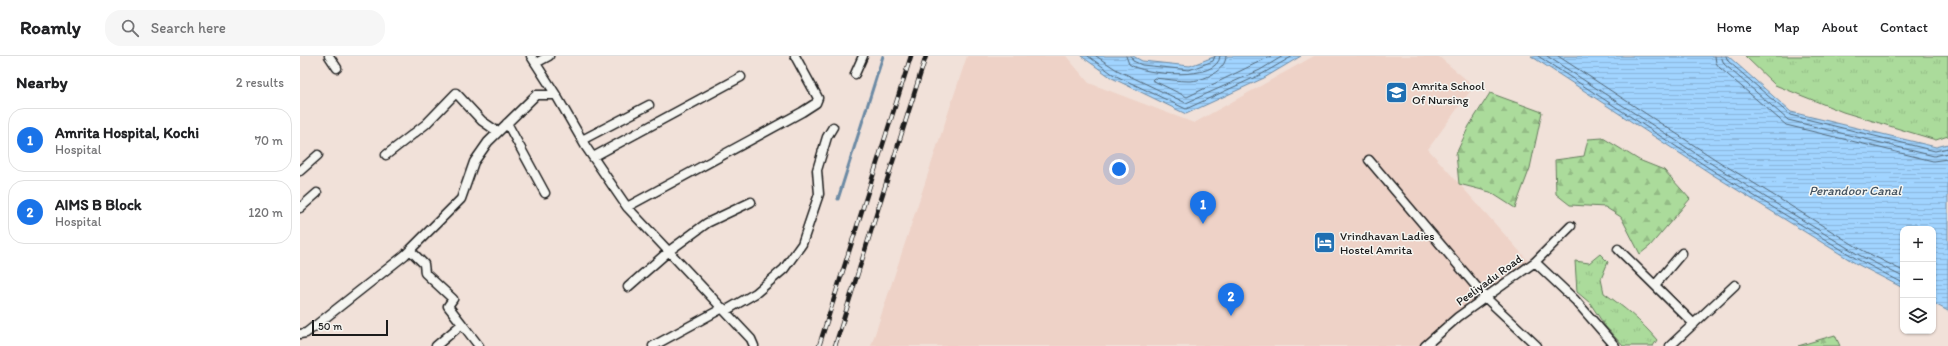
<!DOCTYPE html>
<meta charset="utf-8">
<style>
body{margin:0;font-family:Itim,sans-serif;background:#f6f6f6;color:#202124}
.controls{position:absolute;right:12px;bottom:12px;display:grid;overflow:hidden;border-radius:8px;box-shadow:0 1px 3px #0004}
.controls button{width:36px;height:36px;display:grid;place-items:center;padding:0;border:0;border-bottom:1px solid #e0e0e0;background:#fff;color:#202124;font:20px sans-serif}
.scale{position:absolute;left:12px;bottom:10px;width:76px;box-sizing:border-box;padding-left:4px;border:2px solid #1c1c1c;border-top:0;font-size:11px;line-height:14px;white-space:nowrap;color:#1c1c1c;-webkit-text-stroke:3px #f6f6f2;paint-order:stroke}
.you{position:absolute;left:819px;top:113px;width:14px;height:14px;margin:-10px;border:3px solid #fff;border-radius:50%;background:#1a73e8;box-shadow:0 0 0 6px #1a73e833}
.badge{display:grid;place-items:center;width:26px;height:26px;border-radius:50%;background:#1a73e8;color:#fff;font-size:13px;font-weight:700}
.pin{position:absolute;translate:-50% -33px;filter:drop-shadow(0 1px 2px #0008)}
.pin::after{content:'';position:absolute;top:21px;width:14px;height:12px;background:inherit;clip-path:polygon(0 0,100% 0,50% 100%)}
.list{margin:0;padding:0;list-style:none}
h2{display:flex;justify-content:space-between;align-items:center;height:52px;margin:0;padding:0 16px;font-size:17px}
h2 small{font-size:13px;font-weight:400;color:#757577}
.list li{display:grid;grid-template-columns:26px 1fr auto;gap:12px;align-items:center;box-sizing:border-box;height:64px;margin:0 8px 8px;padding:0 8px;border:1px solid #e0e0e0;border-radius:16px}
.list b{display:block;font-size:15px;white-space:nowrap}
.list p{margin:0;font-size:13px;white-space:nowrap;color:#757577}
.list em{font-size:13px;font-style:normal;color:#757577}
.icon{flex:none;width:22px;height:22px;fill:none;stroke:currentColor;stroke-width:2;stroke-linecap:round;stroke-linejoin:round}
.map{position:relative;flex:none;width:1648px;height:290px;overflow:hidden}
header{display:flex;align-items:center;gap:24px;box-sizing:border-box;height:56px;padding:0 20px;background:#fff;border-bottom:1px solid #e0e0e0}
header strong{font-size:19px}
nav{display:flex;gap:22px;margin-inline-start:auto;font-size:14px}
.search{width:280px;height:36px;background:#f6f6f6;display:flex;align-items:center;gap:10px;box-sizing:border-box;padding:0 14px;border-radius:16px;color:#757577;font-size:15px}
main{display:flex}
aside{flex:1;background:#fff}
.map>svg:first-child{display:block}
.built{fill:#eed2c7}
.grass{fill:url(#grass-tufts);stroke:#647c5c}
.forest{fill:url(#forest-firs);stroke:#647c5c}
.water{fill:url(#water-rules);stroke:#6c8aa4}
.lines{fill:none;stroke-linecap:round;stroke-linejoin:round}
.shore{stroke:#516677;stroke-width:1}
.stream{stroke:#6c8aa4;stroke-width:3}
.minor-casing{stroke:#1c1c1c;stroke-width:11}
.minor{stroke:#f6f6f2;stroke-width:8}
.rail-casing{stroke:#1c1c1c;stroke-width:4.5}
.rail{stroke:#f6f6f2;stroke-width:3;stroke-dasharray:9;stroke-linecap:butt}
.labels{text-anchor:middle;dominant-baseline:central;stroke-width:3;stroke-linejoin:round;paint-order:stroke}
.poi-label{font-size:12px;fill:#1c1c1c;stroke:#f6f6f2;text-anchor:start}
.street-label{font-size:12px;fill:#1c1c1c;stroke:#f6f6f2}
.water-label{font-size:13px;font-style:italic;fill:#445360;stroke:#f6f6f2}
</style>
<header>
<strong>Roamly</strong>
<div class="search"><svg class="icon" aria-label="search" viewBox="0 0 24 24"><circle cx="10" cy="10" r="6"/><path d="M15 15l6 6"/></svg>Search here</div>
<nav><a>Home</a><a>Map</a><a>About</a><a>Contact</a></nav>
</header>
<main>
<aside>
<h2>Nearby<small>2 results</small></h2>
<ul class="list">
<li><span class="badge">1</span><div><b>Amrita Hospital, Kochi</b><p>Hospital</p></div><em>70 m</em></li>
<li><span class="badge">2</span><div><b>AIMS B Block</b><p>Hospital</p></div><em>120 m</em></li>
</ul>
</aside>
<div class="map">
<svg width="1648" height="290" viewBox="0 0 1648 290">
<defs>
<pattern id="grass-tufts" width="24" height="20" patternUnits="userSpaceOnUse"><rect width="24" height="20" fill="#abdb9b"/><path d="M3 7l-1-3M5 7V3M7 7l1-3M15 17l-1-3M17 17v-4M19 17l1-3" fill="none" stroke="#93bb85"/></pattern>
<pattern id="forest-firs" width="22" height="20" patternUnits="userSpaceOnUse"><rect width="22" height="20" fill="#abdb9b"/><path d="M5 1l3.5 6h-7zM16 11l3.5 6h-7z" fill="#93bb85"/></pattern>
<pattern id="water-rules" width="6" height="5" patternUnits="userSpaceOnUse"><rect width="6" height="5" fill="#a1d4ff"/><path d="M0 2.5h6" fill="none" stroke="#8ab5da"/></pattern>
</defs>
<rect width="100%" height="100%" fill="#f1e1d9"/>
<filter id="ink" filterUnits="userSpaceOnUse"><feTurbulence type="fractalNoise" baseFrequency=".025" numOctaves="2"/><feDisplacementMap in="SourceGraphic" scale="8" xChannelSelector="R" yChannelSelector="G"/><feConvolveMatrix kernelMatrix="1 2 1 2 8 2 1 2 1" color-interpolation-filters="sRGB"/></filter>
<g filter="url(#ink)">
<!-- built -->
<path class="built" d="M667 0H766L789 27 894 67 1014 0H1138L1174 30 1128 93 1231 208 1132 290H571Z"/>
<!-- grass -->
<path class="grass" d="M1445 0H1648V80L1636 84 1543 56 1475 29Z
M1300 198 1308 206 1301 223 1304 237C1324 251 1341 265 1357 284L1353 290H1323L1305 270 1290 247 1277 236 1275 205 1289 207Z"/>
<!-- forest -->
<path class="forest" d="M1190 37 1242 56 1230 112 1215 152 1190 136 1159 128 1156 98 1169 70Z
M1303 82 1339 104 1364 114 1390 143 1350 190 1340 198 1321 161 1305 151 1270 149 1256 138 1255 104 1284 100 1288 83Z
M1535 279 1540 290H1498Z"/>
<!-- water -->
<path class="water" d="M781 0H833L842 5 890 10 916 0H1001L964 22 886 58 812 22Z
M1231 0H1428L1491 56 1636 91 1648 88V255L1633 247V173H1603V232L1555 207 1410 117Z"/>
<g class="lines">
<!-- shore -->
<path class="shore" d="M788 0 814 19 886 53 962 18 993 0
M796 0 817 14 886 47 960 14 983 0
M826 0 829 8C843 19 919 26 920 0
M831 0 833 5 842 9 889 14 913 5 915 0
M926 0C926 15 903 25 889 25 878 25 866 23 854 22L852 24 887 41 971 0
M1238 0 1412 114 1557 203 1603 227
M1247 0 1415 110 1559 199 1603 221
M1258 0 1418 105 1562 194 1603 215
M1415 0 1416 7 1420 12 1486 69 1633 105 1648 103
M1421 0 1424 8 1488 64 1634 100 1648 97
M1426 0 1428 5 1490 59 1635 95 1648 92"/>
<!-- stream -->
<path class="stream" d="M538 143 583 0"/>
<defs>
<path id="minor" d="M29 0 37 12
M231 0 256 39
M236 7 249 0
M555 18 563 0
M207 67 245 137
M282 84 349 49
M86 99 126 68 156 37 182 65 198 76
M293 101 441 21
M1069 104 1186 242 1237 290
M0 115 18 99
M327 151 502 56 516 47 518 42 495 0
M0 152 17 137
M1318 193 1394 268
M110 194 124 208 125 217 153 243 148 250 162 268
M1235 206 1271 170
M1355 229 1382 197
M328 231 369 195 407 167 451 146
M425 255 456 237 484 213 502 188 519 138 517 114 527 81 533 71
M0 278 6 277 105 199 161 143 174 106 188 86 236 39H256L286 91 327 151 451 283 454 290
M136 290 162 268 179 290
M353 290 423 252
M1125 290 1158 261 1235 206 1275 244 1315 290
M1370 290 1435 229"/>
</defs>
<!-- minor casing -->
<use href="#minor" class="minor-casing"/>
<!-- minor -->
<use href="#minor" class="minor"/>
<defs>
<path id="rail" d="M519 290 611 0
M535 290 626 0"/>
</defs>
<!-- rail casing -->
<use href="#rail" class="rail-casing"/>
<!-- rail -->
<use href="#rail" class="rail"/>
</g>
</g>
<!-- icons -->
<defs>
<symbol id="school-square" viewBox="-11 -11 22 22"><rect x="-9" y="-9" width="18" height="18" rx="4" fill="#1f6fb2" stroke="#f6f6f2"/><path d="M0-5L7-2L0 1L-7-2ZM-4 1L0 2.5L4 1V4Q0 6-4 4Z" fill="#fff"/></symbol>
<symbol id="hotel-square" viewBox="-11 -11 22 22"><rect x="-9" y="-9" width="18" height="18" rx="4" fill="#1f6fb2" stroke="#f6f6f2"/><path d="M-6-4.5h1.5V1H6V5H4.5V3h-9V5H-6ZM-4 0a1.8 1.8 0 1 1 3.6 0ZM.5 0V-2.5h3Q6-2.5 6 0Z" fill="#fff"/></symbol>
</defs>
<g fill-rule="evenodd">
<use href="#school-square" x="1084" y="24" width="25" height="25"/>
<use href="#hotel-square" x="1012" y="174" width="25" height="25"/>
</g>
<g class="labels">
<!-- poi labels -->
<g class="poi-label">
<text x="1112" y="30">Amrita School<tspan x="1112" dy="14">Of Nursing</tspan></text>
<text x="1040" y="180">Vrindhavan Ladies<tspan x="1040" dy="14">Hostel Amrita</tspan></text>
</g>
<!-- street labels -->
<g class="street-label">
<text transform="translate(1189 224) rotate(-36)">Peeliyadu Road</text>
</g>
<!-- water labels -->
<g class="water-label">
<text x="1555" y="134">Perandoor Canal</text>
</g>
</g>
</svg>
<div class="controls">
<button>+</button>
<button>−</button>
<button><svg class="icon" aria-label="layers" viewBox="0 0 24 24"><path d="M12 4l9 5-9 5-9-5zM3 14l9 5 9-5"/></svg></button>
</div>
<div class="scale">50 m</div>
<div class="you"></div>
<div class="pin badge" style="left:903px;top:168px">1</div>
<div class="pin badge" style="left:931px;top:260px">2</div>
</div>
</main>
